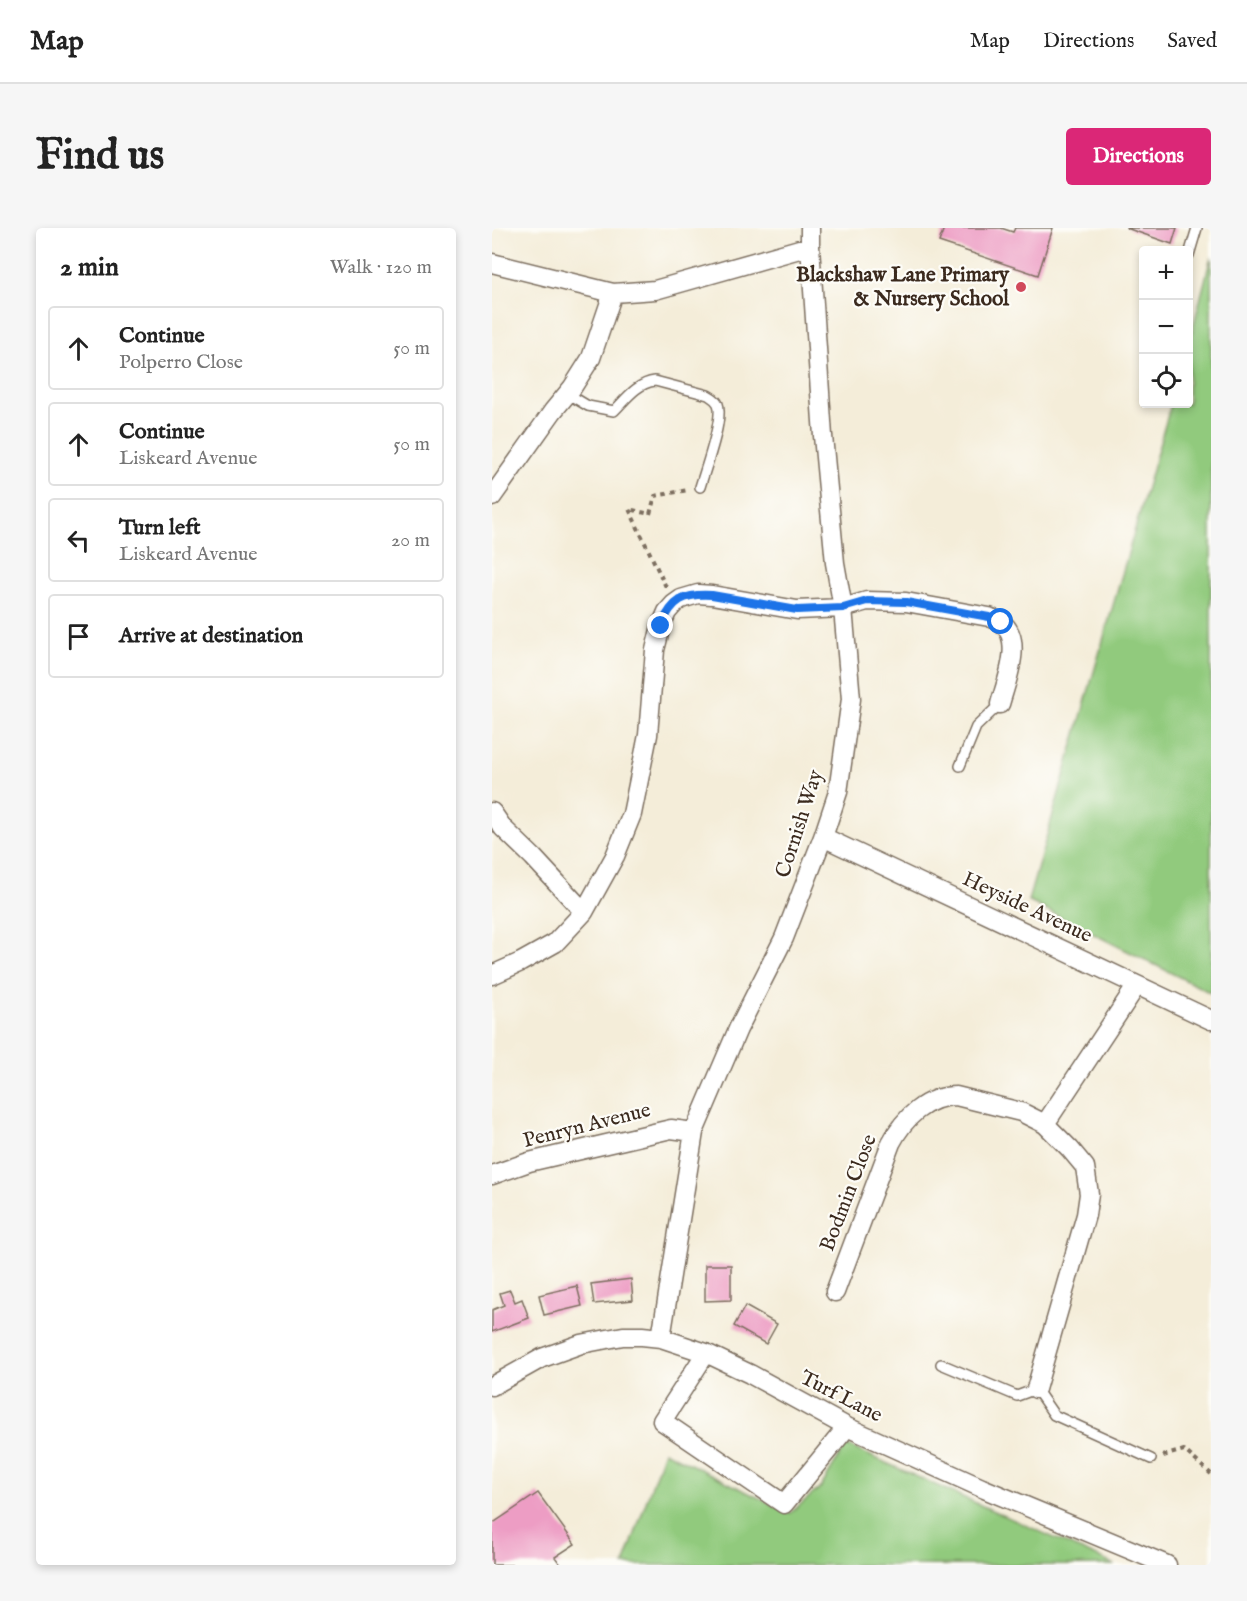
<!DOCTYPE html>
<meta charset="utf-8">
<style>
body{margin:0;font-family:"IM FELL English",serif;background:#f6f6f6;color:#222}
.controls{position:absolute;right:18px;top:18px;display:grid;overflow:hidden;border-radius:6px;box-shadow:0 3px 9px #0003}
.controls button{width:54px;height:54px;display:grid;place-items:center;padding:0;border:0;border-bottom:2px solid #e0e0e0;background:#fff;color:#222;font:30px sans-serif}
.stop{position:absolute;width:18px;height:18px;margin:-14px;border:4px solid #1a73e8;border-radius:50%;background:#fff}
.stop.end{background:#1a73e8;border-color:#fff;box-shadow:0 2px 6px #0008}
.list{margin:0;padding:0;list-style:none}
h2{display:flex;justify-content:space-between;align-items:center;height:78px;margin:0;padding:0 24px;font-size:26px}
h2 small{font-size:20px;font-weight:400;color:#767676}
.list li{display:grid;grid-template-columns:39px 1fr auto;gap:18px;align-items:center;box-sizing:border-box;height:84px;margin:0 12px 12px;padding:0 12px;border:2px solid #e0e0e0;border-radius:6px}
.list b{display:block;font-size:22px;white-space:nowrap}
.list p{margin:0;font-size:20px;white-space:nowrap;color:#767676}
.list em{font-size:20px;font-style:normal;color:#767676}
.icon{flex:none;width:33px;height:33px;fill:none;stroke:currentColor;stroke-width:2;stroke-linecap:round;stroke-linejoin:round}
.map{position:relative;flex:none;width:719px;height:1337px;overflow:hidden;border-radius:6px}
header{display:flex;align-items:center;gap:36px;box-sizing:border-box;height:84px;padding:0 30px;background:#fff;border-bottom:2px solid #e0e0e0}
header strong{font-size:28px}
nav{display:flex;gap:33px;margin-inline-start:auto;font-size:21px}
.intro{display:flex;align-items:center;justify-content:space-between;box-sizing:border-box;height:144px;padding:0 36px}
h1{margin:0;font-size:42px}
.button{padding:15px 27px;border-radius:6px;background:#db2777;color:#fff;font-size:21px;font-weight:700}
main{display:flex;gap:36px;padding:0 36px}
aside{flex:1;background:#fff;border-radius:6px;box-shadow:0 3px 9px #0003}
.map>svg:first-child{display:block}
.green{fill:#91ca7d;stroke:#667a4e;stroke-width:1.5}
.building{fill:#ed9dc4}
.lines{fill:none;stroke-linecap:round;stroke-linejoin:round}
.service-casing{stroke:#7c6e5f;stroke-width:12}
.minor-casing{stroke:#7c6e5f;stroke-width:21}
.path{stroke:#7c6e5f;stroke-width:4;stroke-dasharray:4.5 4.5;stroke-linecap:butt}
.service{stroke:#fff;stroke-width:9}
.minor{stroke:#fff;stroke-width:18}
.route{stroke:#1a73e8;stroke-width:8}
.poi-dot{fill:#d1495b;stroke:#fdfcf7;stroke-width:2}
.labels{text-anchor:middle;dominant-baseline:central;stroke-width:4.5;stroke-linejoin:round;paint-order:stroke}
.poi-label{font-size:21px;font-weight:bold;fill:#3b2a1e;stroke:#fdfcf7;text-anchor:end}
.street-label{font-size:21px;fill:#3b2a1e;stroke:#fdfcf7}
</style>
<header>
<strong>Map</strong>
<nav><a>Map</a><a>Directions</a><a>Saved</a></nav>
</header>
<div class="intro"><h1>Find us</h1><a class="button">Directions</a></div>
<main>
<aside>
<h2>2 min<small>Walk · 120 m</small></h2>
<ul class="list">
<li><svg class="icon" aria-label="ahead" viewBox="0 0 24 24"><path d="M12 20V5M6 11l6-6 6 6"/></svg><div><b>Continue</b><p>Polperro Close</p></div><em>50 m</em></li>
<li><svg class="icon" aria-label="ahead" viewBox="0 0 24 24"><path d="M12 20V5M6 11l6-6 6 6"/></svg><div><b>Continue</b><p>Liskeard Avenue</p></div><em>50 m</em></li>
<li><svg class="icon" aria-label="left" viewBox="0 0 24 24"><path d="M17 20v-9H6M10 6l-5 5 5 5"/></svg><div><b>Turn left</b><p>Liskeard Avenue</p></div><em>20 m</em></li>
<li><svg class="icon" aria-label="arrive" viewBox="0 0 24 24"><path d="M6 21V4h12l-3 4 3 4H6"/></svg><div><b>Arrive at destination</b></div></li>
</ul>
</aside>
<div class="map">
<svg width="719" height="1337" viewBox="0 0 719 1337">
<rect width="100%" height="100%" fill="#fdfcf7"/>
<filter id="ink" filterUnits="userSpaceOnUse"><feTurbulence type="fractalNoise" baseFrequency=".0167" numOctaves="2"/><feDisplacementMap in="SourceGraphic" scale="12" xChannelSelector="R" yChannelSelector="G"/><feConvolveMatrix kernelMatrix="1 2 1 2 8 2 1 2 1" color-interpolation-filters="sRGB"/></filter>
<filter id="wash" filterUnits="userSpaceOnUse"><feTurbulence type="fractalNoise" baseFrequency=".008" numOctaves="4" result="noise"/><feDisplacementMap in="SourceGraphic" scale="24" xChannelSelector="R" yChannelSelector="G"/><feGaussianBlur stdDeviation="1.35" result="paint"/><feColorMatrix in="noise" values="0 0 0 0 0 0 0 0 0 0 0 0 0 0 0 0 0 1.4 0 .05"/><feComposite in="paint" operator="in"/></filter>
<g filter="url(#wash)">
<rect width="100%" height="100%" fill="#f4edd9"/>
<!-- green -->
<path class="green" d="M719 29V765L536 673 679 176H696L697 115Z
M354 1217 623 1337H132L172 1223 298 1285 329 1259Z"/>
<g id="blocks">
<!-- building -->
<path class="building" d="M452 0H509L521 4 523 0H561L546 47 447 14Z
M634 0H685L680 16Z
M213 1037H239V1072L213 1073Z
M139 1051 141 1072 102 1076 99 1056Z
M85 1058 90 1078 52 1087 47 1067Z
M18 1062 23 1074 30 1071 37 1090 0 1104V1082L12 1077 8 1065Z
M253 1078 285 1096 274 1116 242 1098Z
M46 1265 83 1316 63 1329 69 1337H0V1296Z"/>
</g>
</g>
<g filter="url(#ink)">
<use href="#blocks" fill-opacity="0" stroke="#7c6e5f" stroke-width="1.5"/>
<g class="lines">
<defs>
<path id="service" d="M697 27 705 0
M76 166 96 178 122 183C134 171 145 155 163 153L216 167C220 170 224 171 226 176 232 191 213 242 208 259
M468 538 484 499 508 476
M449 1136 525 1168 544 1161 562 1187 659 1231"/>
<path id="minor" d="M0 35 121 65 163 62 318 18
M0 269 61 183 80 160 99 130 121 65
M0 584 11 600 41 629 92 684
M331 609 719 792
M0 747 29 734 63 715 92 684 123 628 140 586 156 507 163 422 169 398 175 384 182 376 189 371 206 366 220 367 305 382 351 380 375 373 414 374 497 389C501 391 506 392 510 395 532 412 514 454 508 476
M553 896 645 757
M0 947 37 934 179 901 202 904
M343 1064 399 915C412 890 434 868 464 868L529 884 553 896 578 921 593 939 597 966 594 987 544 1161
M169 1110 202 904 246 801 292 710 331 609 346 564 359 471 351 380 343 335 331 208 318 18V0
M214 1125 170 1193 292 1276 355 1199
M0 1158 50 1130 89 1116 131 1108H150L169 1110 214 1125 258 1146 355 1199 490 1260 675 1337"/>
</defs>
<!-- service casing -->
<use href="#service" class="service-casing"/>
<!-- minor casing -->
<use href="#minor" class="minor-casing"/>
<!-- path -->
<path class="path" d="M174 359 137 281 158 286 163 268 196 262
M671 1228 692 1222 719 1246"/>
<!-- service -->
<use href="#service" class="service"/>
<!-- minor -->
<use href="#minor" class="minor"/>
</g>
</g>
<g class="lines" filter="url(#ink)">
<!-- route -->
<path class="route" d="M169 398C180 372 192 365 220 367L305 382 351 380 375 373 414 374 497 389 509 394"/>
</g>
<!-- markers -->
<circle class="poi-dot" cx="529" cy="59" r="6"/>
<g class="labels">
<!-- poi labels -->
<g class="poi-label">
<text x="517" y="47">Blackshaw Lane Primary<tspan x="517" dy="24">&amp; Nursery School</tspan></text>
</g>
<!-- street labels -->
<g class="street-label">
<text transform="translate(308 596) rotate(-72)">Cornish Way</text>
<text transform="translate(535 680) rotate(25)">Heyside Avenue</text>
<text transform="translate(95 898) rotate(-14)">Penryn Avenue</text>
<text transform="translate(357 965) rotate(-69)">Bodmin Close</text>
<text transform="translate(349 1169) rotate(27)">Turf Lane</text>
</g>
</g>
</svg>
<div class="controls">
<button>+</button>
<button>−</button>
<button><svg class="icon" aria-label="locate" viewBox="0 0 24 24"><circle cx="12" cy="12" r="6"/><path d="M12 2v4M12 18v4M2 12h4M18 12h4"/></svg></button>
</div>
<div class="stop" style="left:509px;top:394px"></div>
<div class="stop end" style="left:169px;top:398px"></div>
</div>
</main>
